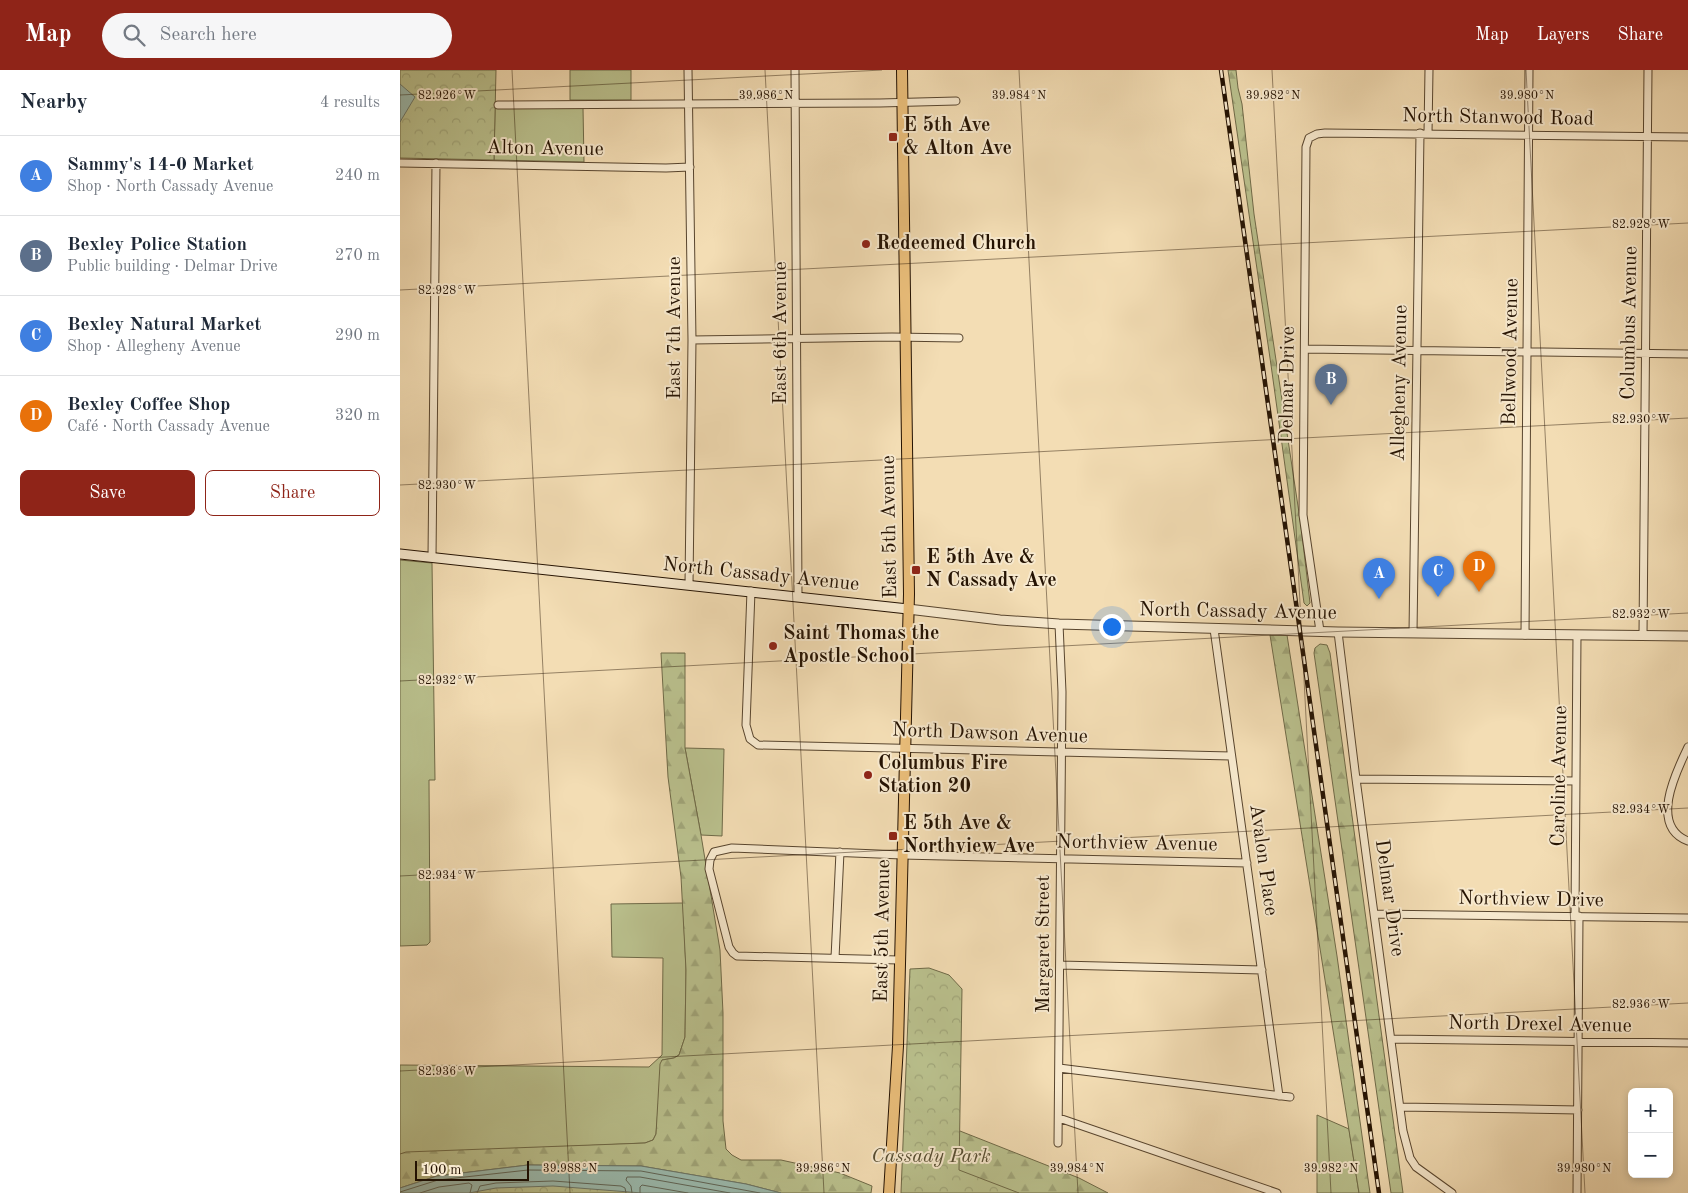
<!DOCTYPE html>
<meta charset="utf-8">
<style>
body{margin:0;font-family:"Old Standard TT",serif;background:#f6f6f7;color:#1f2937}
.controls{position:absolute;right:15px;bottom:15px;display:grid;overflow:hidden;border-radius:8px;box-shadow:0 2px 8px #0003}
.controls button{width:45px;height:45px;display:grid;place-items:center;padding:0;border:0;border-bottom:1px solid #e0e1e3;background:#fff;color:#1f2937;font:25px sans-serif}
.scale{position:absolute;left:15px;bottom:12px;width:114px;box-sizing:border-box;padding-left:5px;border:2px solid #241202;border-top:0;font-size:14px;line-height:18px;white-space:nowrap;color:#241202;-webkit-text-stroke:4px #f7e9ce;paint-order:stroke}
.you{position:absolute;left:711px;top:556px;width:18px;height:18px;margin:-12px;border:4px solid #fff;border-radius:50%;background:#1a73e8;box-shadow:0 0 0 8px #1a73e833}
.badge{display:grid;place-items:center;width:32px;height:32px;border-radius:50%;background:#8f2418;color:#fff;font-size:16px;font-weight:700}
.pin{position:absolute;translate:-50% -41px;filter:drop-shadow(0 1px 2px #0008)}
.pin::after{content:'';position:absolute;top:26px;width:18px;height:15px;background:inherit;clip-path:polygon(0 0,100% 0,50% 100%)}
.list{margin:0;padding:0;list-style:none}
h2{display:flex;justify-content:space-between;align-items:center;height:65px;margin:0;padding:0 20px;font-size:21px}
h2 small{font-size:16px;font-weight:400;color:#747a83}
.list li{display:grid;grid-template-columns:32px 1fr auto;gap:15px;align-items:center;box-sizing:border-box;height:80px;padding:0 20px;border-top:1px solid #e0e1e3}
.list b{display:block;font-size:19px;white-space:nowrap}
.list p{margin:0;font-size:16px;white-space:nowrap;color:#747a83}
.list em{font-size:16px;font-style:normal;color:#747a83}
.actions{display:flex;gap:10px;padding:15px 20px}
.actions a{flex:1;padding:11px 0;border:1px solid #8f2418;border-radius:8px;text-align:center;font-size:18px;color:#8f2418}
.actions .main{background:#8f2418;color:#fff}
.icon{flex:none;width:28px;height:28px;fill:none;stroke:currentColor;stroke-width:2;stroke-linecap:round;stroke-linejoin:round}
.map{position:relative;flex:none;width:1288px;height:1123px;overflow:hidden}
header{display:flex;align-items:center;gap:30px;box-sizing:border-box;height:70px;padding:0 25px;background:#8f2418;color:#fff}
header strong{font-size:24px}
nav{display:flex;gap:28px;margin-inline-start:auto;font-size:18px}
.search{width:350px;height:45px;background:#f6f6f7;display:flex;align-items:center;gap:12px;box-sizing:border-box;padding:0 18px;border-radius:28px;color:#747a83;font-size:19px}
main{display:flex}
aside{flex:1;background:#fff}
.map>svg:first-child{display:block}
.grass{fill:#bac18e;stroke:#6f6a48}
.forest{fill:url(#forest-firs);stroke:#6f6a48}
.park{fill:url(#park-crowns);stroke:#6f6a48}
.water{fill:#9bbbaf;stroke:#6b776a}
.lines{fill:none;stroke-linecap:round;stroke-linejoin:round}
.shore{stroke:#606658;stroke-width:1}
.minor-casing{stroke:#58452e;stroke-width:9}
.tertiary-casing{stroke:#58452e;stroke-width:11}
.secondary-casing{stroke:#241202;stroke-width:11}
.primary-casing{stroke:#241202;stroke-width:12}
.minor{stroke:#f7e9ce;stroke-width:7}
.tertiary{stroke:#f7e9ce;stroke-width:9}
.secondary{stroke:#f7e9ce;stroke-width:9}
.primary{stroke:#eabe7a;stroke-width:10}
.rail-casing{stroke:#241202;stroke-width:4.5}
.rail{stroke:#f7e9ce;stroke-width:2.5;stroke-dasharray:8;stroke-linecap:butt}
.ticks{fill:none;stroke:#241202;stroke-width:1;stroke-opacity:0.45}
.poi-dot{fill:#8f2418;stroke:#f7e9ce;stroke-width:2}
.labels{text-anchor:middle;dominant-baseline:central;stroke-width:4;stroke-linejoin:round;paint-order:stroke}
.street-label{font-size:20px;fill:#241202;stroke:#f7e9ce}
.poi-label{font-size:20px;font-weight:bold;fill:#241202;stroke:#f7e9ce;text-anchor:start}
.park-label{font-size:20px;font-style:italic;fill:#584f33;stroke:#f7e9ce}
.ticks-label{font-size:12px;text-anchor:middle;fill:#241202;stroke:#f7e9ce;stroke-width:4;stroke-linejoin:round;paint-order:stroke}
</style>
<header>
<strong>Map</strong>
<div class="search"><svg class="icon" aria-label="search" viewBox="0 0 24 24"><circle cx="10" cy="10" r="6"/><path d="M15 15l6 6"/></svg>Search here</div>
<nav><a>Map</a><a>Layers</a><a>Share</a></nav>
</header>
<main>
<aside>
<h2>Nearby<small>4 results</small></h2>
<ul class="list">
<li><span class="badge" style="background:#3f7fe0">A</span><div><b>Sammy's 14-0 Market</b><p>Shop · North Cassady Avenue</p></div><em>240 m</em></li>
<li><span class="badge" style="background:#5c6f8a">B</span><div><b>Bexley Police Station</b><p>Public building · Delmar Drive</p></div><em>270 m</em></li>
<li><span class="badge" style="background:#3f7fe0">C</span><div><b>Bexley Natural Market</b><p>Shop · Allegheny Avenue</p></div><em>290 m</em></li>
<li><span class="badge" style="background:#e8710a">D</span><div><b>Bexley Coffee Shop</b><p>Café · North Cassady Avenue</p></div><em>320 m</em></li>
</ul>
<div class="actions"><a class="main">Save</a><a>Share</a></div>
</aside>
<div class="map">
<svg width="1288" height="1123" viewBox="0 0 1288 1123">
<defs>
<pattern id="forest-firs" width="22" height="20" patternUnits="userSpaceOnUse" patternTransform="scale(1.25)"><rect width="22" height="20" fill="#bac18e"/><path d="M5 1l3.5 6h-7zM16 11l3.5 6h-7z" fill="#a0a579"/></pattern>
<pattern id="park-crowns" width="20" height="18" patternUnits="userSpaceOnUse" patternTransform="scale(1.25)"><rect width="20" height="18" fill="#bac18e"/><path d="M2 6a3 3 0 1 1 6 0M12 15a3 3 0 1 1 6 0" fill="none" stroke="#a0a579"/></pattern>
</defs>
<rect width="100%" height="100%" fill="#f3ddb4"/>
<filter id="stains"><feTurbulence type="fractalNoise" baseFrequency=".004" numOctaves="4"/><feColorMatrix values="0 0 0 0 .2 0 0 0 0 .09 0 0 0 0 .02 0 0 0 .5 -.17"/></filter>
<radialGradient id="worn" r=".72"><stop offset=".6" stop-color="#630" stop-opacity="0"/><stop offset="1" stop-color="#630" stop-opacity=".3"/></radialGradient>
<!-- grass -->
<path class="grass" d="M170 0H231V30H170Z
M95 38H183L184 92 94 90Z
M0 490 32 493 35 710H29L30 872 27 875 0 876Z
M285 678 324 679 322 766 301 765Z
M283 833 286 900 285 967 279 985 274 988 262 990 256 1064 253 1070 245 1073 0 1084V995L249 997 262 985 263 888 212 887 211 834Z
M917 1045 949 1059 959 1123H917Z"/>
<!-- forest -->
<path class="forest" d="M828 0H836L838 18 842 34 854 144 901 456 910 533 907 536 904 533 871 295Z
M870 565H887L937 886 970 1123H959Z
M920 574 927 575 930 583 1003 1123H991L914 583 915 578Z
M261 583H285V678L301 765 320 880 323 943V1051L326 1079 332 1085 341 1090H381L440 1103 472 1116 471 1123H381L346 1114 241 1096 128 1095 37 1106 0 1118V1084L6 1082 245 1073 253 1070 256 1064 260 994 262 990 274 988 279 985 285 967 286 900 281 807 268 707Z
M560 1061 679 1108 708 1123H501Z"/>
<!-- park -->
<path class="park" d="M0 0H96L94 90 0 88Z
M529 898 549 905 562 919 559 1100 619 1123H501L510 899Z
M68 1110 286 1123H22Z"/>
<!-- water -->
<path class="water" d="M0 14 15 27 0 52Z
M128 1095 241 1096 346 1114 381 1123H242L153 1116 96 1118 69 1123H0V1118L37 1106Z"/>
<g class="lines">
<!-- shore -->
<path class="shore" d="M0 1122 38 1110 128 1100 241 1101 360 1123
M20 1123 39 1117 69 1113 72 1115 70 1123
M77 1123 80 1116 96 1113 153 1111 221 1116 225 1118 226 1123
M232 1123 231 1116 226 1110 227 1107H240L330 1123
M240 1123V1117L242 1115 288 1123"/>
<defs>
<path id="minor" d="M288 0 292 270 289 515
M395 0 398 526
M98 35 480 33 556 31
M1028 63 1029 0
M0 93 266 98 290 97
M292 270 492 267 559 268
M905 279 1288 284
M32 487 36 93
M351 521 346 655 350 669 358 675 831 686
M814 559 879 1026
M920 561 903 445 906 77 909 68 917 64 925 63 1288 67
M938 562 956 709 1003 1061 1010 1088 1016 1097 1052 1123
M1013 563 1020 63
M1125 565 1129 0
M1243 566 1248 0
M1288 677C1276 702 1249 756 1288 771
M956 709 1176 711
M974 844 1288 848
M1175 846 1177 565
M435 888 440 782
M499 890 337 886 333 883 329 877 309 799 310 790 314 782 332 778 502 785 847 793
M660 895 862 900
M991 969 1288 973
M659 998 890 1027
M1000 1037 1178 1040
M659 1048 877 1123
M658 1073 662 622 659 554
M1177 1123 1179 846"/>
<path id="tertiary" d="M508 539 600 550 659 554 938 562 1288 566"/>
<path id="secondary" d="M0 484 508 539"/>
<path id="primary" d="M489 1123 498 976 509 524 502 0"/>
</defs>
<!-- minor casing -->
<use href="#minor" class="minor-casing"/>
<!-- tertiary casing -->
<use href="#tertiary" class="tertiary-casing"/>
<!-- secondary casing -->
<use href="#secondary" class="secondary-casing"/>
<!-- primary casing -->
<use href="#primary" class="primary-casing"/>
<!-- minor -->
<use href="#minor" class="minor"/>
<!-- tertiary -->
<use href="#tertiary" class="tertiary"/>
<!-- secondary -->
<use href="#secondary" class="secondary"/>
<!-- primary -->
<use href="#primary" class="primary"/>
<defs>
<path id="rail" d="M821 0 979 1123"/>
</defs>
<!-- rail casing -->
<use href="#rail" class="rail-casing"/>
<!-- rail -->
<use href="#rail" class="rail"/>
</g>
<!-- ticks -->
<path class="ticks" d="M112 0 170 1123M365 0 424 1123M619 0 678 1123M872 0 931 1123M1126 0 1185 1123M0 25 482 0M0 220 1288 153M0 415 1288 348M0 611 1288 543M0 806 1288 738M0 1001 1288 933"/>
<!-- markers -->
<g class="poi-dot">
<rect x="488" y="62" width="10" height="10" rx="2.5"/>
<circle cx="466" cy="174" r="5"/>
<rect x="511" y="495" width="10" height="10" rx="2.5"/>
<circle cx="373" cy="576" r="5"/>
<circle cx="468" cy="705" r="5"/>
<rect x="488" y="761" width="10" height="10" rx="2.5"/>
</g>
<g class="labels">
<!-- street labels -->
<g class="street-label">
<text transform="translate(1098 48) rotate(1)">North Stanwood Road</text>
<text transform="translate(145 79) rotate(1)">Alton Avenue</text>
<text transform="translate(1230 253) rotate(-89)">Columbus Avenue</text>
<text transform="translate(275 258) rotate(-90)">East 7th Avenue</text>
<text transform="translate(381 263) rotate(-90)">East 6th Avenue</text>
<text transform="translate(1111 282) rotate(-89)">Bellwood Avenue</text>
<text transform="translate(1000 313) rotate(-89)">Allegheny Avenue</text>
<text transform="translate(888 315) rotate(-89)">Delmar Drive</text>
<text transform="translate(490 457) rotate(-91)">East 5th Avenue</text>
<text transform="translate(361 505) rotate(6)">North Cassady Avenue</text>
<text transform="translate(838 542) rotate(1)">North Cassady Avenue</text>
<text transform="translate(590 664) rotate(2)">North Dawson Avenue</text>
<text transform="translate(1160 706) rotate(-89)">Caroline Avenue</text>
<text transform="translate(737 774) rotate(1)">Northview Avenue</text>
<text transform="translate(863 790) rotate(82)">Avalon Place</text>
<text transform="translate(989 828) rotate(82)">Delmar Drive</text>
<text transform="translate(1131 830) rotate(1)">Northview Drive</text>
<text transform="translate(483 861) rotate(-89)">East 5th Avenue</text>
<text transform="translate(644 874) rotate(-90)">Margaret Street</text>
<text transform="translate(1140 955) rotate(1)">North Drexel Avenue</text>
</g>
<!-- poi labels -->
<g class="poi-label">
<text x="503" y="56">E 5th Ave<tspan x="503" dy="23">&amp; Alton Ave</tspan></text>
<text x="476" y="174">Redeemed Church</text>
<text x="526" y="488">E 5th Ave &amp;<tspan x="526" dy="23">N Cassady Ave</tspan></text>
<text x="383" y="564">Saint Thomas the<tspan x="383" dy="23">Apostle School</tspan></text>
<text x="478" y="694">Columbus Fire<tspan x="478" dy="23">Station 20</tspan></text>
<text x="503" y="754">E 5th Ave &amp;<tspan x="503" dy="23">Northview Ave</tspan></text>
</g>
<!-- park labels -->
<g class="park-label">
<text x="531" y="1087">Cassady Park</text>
</g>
</g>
<g class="ticks-label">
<text x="47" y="29">82.926°W</text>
<text x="366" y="29">39.986°N</text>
<text x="619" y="29">39.984°N</text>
<text x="873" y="29">39.982°N</text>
<text x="1127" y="29">39.980°N</text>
<text x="1241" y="158">82.928°W</text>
<text x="47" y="224">82.928°W</text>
<text x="1241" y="353">82.930°W</text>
<text x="47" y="419">82.930°W</text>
<text x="1241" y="548">82.932°W</text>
<text x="47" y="614">82.932°W</text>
<text x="1241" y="743">82.934°W</text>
<text x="47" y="809">82.934°W</text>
<text x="1241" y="938">82.936°W</text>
<text x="47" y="1005">82.936°W</text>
<text x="170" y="1102">39.988°N</text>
<text x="423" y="1102">39.986°N</text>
<text x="677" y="1102">39.984°N</text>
<text x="931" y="1102">39.982°N</text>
<text x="1184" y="1102">39.980°N</text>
</g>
<rect width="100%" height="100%" filter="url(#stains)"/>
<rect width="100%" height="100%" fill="url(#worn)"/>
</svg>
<div class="controls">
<button>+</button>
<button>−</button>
</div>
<div class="scale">100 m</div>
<div class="you"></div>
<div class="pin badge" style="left:979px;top:529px;background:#3f7fe0">A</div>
<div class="pin badge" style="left:931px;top:335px;background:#5c6f8a">B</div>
<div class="pin badge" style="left:1038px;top:527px;background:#3f7fe0">C</div>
<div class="pin badge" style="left:1079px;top:522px;background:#e8710a">D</div>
</div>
</main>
